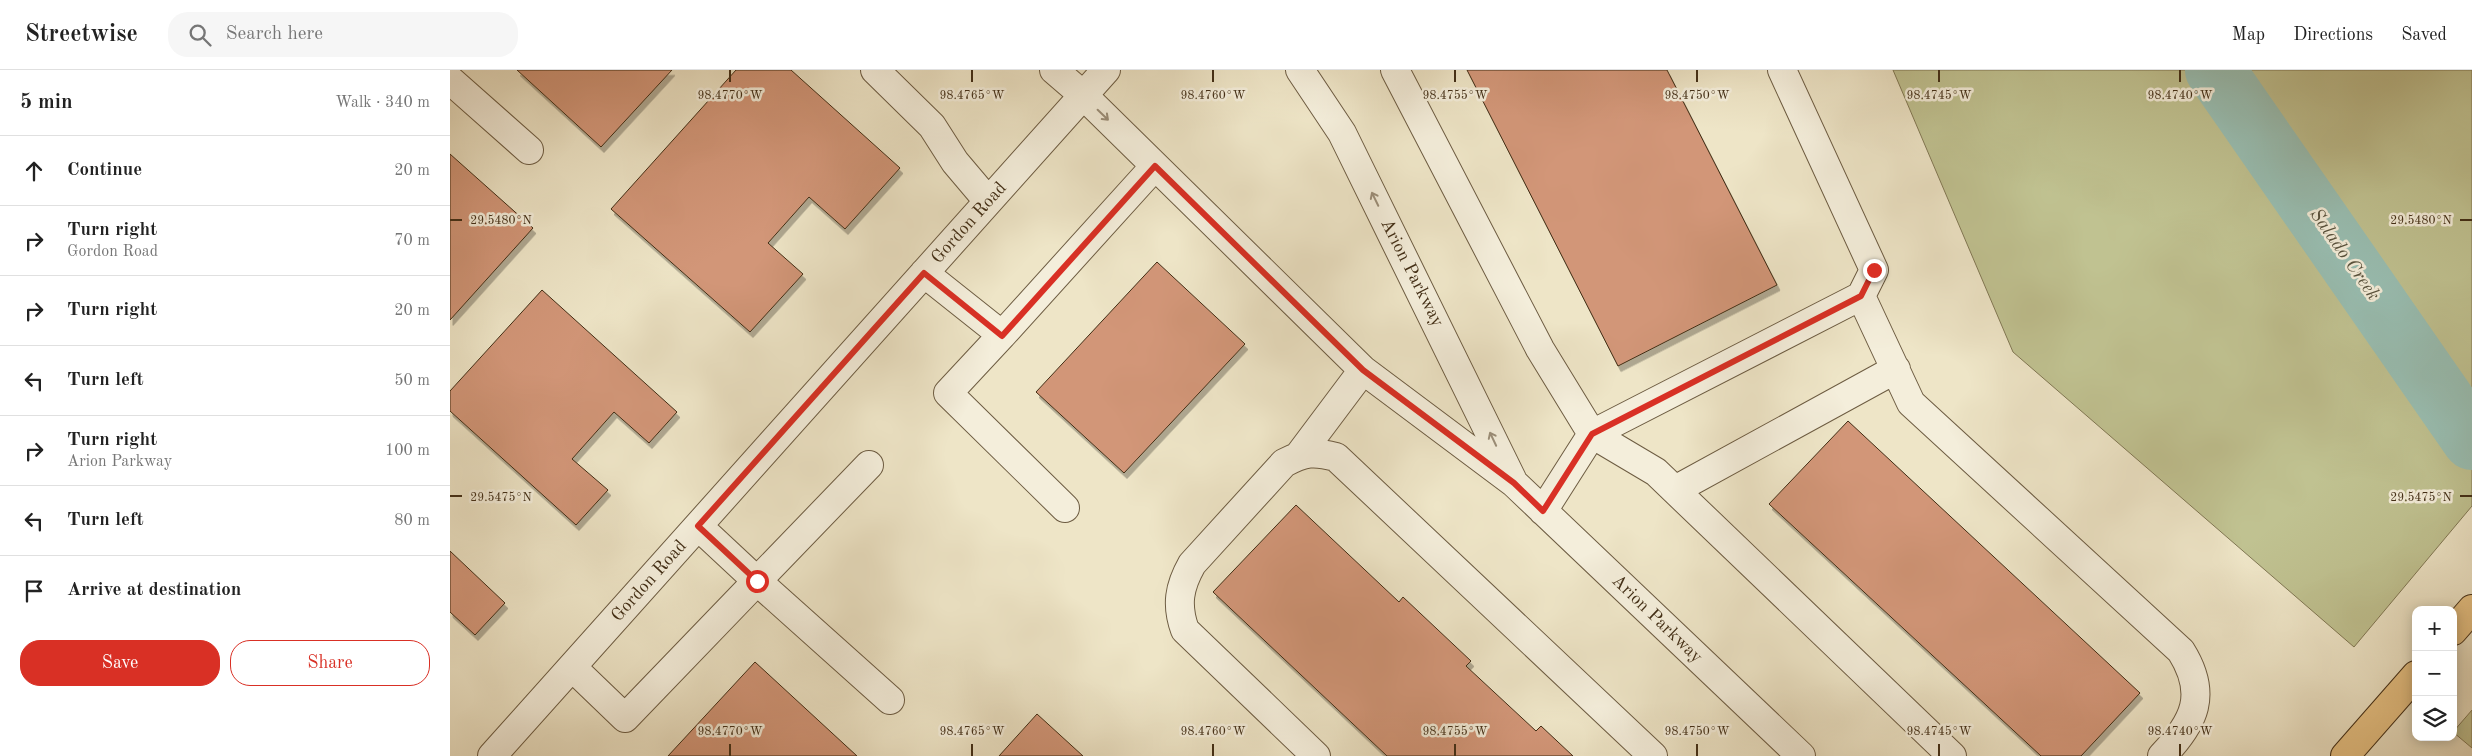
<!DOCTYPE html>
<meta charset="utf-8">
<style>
body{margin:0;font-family:"Old Standard TT",serif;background:#f6f6f6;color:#222}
.controls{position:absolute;right:15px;bottom:15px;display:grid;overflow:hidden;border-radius:10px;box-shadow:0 2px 12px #0003}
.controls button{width:45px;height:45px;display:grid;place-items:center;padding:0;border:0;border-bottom:1px solid #e0e0e0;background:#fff;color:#222;font:25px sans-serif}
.stop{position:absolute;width:15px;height:15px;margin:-11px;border:4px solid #d93025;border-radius:50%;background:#fff}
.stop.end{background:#d93025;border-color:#fff;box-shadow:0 1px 5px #0008}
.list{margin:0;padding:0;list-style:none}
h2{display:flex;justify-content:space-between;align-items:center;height:65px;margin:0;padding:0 20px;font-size:21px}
h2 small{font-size:16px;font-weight:400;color:#767676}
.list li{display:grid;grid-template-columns:32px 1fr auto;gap:15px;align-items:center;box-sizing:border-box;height:70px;padding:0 20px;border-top:1px solid #e0e0e0}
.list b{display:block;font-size:19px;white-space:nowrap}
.list p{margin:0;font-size:16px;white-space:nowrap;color:#767676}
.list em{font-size:16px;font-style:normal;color:#767676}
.actions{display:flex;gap:10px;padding:15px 20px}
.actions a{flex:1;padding:11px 0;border:1px solid #d93025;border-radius:20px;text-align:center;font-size:18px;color:#d93025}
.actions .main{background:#d93025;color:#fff}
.icon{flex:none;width:28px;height:28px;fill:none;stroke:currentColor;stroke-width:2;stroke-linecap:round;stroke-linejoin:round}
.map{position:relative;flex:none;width:2022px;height:686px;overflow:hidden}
header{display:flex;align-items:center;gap:30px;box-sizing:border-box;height:70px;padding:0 25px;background:#fff;border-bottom:1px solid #e0e0e0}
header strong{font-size:24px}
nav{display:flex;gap:28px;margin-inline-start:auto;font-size:18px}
.search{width:350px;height:45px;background:#f6f6f6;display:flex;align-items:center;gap:12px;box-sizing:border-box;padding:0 18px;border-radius:20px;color:#767676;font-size:19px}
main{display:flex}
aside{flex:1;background:#fff}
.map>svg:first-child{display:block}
.green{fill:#c0c291;stroke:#817854}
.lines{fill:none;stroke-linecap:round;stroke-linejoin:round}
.river{stroke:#99bfb3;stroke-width:60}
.building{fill:#d29678;stroke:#422e16;filter:url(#shadow)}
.minor-casing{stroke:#6d5c42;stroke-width:30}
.major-casing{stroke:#422e16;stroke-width:30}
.minor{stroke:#f4eedb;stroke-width:28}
.major{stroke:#e7c284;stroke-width:28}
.oneway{stroke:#9b8e78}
.route{stroke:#d93025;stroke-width:6}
.ticks{fill:none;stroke:#422e16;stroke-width:2}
.labels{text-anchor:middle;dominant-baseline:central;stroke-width:5;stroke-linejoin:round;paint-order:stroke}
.street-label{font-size:18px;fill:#422e16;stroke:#f4eedb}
.water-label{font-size:19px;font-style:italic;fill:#58523d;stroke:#f4eedb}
.ticks-label{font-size:12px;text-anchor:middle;fill:#422e16;stroke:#f4eedb;stroke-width:5;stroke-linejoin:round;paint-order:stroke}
</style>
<header>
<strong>Streetwise</strong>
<div class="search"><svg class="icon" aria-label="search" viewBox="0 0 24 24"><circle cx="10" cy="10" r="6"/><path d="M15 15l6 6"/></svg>Search here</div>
<nav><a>Map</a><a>Directions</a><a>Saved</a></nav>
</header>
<main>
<aside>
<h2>5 min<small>Walk · 340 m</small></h2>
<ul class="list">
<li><svg class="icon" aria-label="ahead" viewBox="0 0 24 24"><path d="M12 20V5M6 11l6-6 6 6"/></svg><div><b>Continue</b></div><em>20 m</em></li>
<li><svg class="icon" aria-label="right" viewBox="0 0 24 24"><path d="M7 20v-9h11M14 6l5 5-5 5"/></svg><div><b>Turn right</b><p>Gordon Road</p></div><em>70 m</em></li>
<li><svg class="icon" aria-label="right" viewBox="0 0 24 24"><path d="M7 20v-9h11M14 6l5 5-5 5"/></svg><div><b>Turn right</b></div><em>20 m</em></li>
<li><svg class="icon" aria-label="left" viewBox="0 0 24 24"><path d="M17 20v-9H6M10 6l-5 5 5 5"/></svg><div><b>Turn left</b></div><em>50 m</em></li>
<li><svg class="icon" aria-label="right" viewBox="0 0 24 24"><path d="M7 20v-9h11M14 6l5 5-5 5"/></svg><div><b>Turn right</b><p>Arion Parkway</p></div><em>100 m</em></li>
<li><svg class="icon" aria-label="left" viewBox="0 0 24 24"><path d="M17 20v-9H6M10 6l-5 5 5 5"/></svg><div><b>Turn left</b></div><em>80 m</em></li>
<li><svg class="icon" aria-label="arrive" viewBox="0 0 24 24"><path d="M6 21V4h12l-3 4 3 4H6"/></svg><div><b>Arrive at destination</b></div></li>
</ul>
<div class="actions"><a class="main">Save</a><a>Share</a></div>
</aside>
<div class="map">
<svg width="2022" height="686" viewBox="0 0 2022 686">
<defs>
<filter id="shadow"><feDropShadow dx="3" dy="5.5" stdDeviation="0" flood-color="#0004"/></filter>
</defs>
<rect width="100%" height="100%" fill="#eee5c7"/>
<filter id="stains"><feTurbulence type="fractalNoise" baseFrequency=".004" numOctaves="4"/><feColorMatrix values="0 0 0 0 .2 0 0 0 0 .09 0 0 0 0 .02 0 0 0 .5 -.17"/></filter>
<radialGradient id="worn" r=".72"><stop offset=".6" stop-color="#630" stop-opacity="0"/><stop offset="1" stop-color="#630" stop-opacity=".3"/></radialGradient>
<!-- green -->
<path class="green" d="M1443 0H2022V436L1904 577 1563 282Z
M2022 640V678L2003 662Z"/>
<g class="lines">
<!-- river -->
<path class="river" d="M1765 0 2022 370"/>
</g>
<!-- building -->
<path class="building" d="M67 0H222L151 77Z
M286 0H341L450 98 395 159 359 127 318 173 353 204 300 262 161 139Z
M1017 0H1217L1327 215 1168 296Z
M0 84 83 158 0 250Z
M707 192 795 274 674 403 586 322Z
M92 220 227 342 199 373 164 342 122 389 158 420 126 455 0 341V321Z
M1398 351 1690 623 1631 686H1591L1319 434Z
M846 435 949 532 953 527 1021 591 1016 596 1086 661 1091 656 1123 686H937L763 522Z
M0 481 55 533 25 565 0 542Z
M305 592 407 686H218Z
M587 644 633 686H549Z"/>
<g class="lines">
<defs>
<path id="minor" d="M425 0 482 56 505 92 538 131
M604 0 633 25 913 300 1064 413 1351 686
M850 0 892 63 1062 409
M945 0 1090 279 1142 364 1093 441
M0 10 79 80
M474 203 552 265 705 96
M1411 226 1461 333 1731 581C1758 624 1745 652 1712 686
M552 265 498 323 615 438
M1142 364 1411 226 1424 200 1332 0
M1142 364 1206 402 1502 686
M850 384 913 300
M1225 420 1446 299
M248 456 307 511 419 395
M122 597 175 648 307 511 440 630
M42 686 656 0
M866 686 735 560C726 535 729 517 742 494L834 393C855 382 863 381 886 387L1203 686"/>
<path id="major" d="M2003 561 2022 539
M1895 686 1966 605"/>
</defs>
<!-- minor casing -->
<use href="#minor" class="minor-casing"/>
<!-- major casing -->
<use href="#major" class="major-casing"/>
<!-- minor -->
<use href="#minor" class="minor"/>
<!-- major -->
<use href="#major" class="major"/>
</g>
<!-- one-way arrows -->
<defs><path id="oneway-shaft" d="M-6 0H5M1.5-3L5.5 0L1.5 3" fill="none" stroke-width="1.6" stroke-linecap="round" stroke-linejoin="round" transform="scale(1.25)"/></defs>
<g class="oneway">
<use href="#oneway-shaft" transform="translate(653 45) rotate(44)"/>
<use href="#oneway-shaft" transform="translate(925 129) rotate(-116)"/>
<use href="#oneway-shaft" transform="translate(1043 369) rotate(-115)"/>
</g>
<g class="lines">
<!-- route -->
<path class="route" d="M307 511 248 456 474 203 552 266 705 96 913 300 1064 413 1093 441 1142 364 1411 226 1424 200"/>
</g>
<!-- ticks -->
<path class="ticks" d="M280 0V12M522 0V12M763 0V12M1005 0V12M1247 0V12M1489 0V12M1730 0V12M0 150H12M2010 150H2022M0 426H12M2010 426H2022M280 674V686M522 674V686M763 674V686M1005 674V686M1247 674V686M1489 674V686M1730 674V686"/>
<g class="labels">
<!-- street labels -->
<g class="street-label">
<text transform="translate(519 153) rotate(-48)">Gordon Road</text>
<text transform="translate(962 203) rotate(63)">Arion Parkway</text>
<text transform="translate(199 511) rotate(-48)">Gordon Road</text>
<text transform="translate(1207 549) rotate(44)">Arion Parkway</text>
</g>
<!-- water labels -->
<g class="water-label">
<text transform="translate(1894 185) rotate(55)">Salado Creek</text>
</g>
</g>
<g class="ticks-label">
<text x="280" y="29">98.4770°W</text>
<text x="522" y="29">98.4765°W</text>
<text x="763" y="29">98.4760°W</text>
<text x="1005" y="29">98.4755°W</text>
<text x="1247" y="29">98.4750°W</text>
<text x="1489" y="29">98.4745°W</text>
<text x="1730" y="29">98.4740°W</text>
<text x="51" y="154">29.5480°N</text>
<text x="1971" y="154">29.5480°N</text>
<text x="51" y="431">29.5475°N</text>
<text x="1971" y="431">29.5475°N</text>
<text x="280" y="665">98.4770°W</text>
<text x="522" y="665">98.4765°W</text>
<text x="763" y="665">98.4760°W</text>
<text x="1005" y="665">98.4755°W</text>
<text x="1247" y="665">98.4750°W</text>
<text x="1489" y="665">98.4745°W</text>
<text x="1730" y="665">98.4740°W</text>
</g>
<rect width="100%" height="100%" filter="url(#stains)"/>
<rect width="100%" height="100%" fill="url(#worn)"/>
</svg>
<div class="controls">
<button>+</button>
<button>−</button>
<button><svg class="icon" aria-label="layers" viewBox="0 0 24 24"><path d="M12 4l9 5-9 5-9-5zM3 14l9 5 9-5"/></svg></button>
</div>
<div class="stop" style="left:307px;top:511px"></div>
<div class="stop end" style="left:1424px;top:200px"></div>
</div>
</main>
